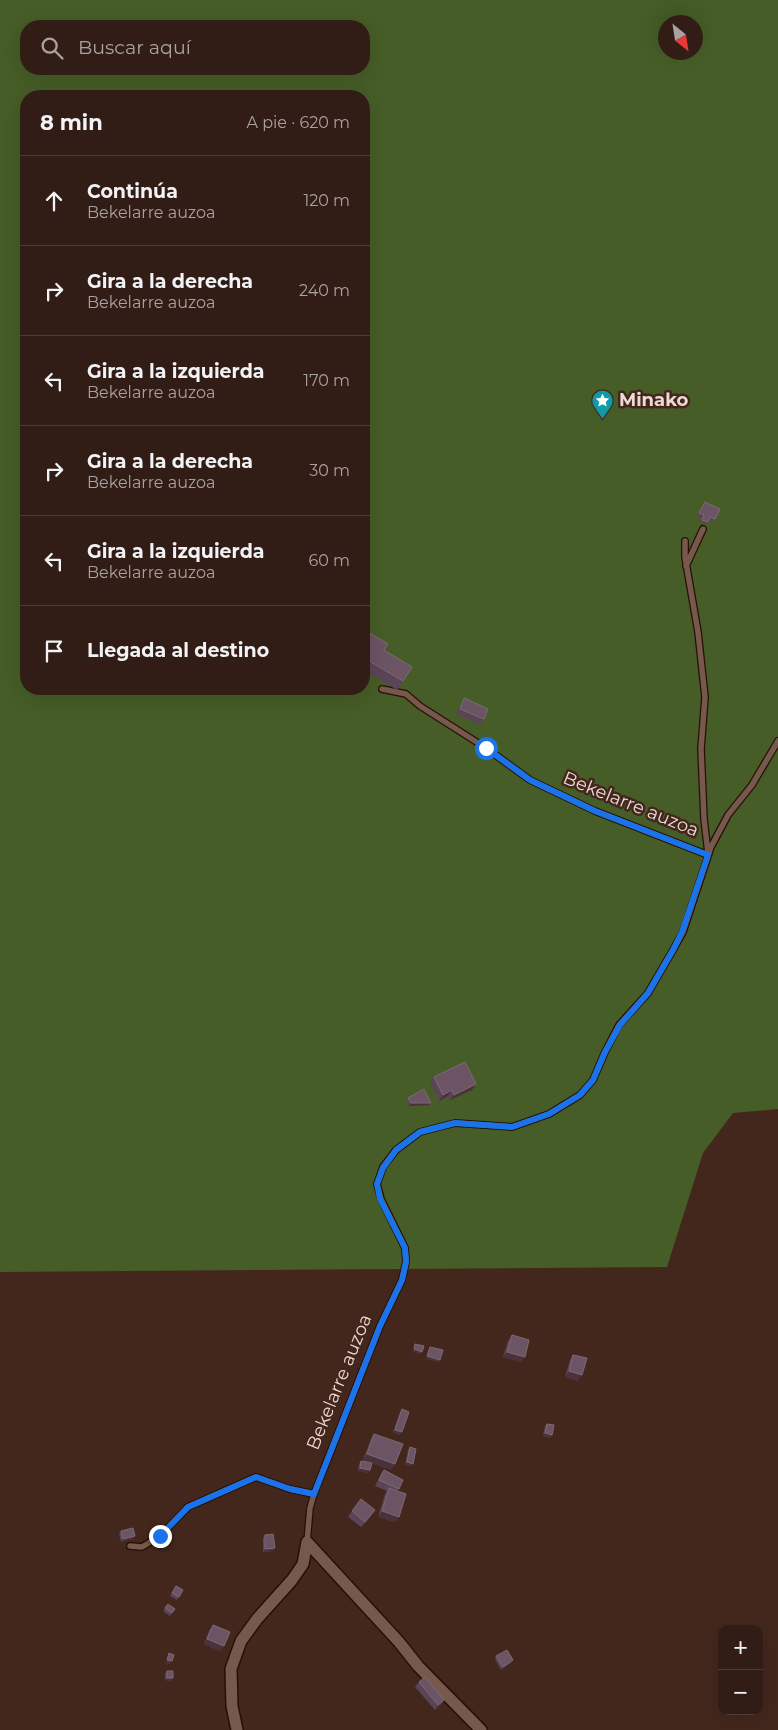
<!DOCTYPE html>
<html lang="es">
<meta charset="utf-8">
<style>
body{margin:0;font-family:Montserrat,sans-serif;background:#3d2a23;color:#f1f3f6}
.controls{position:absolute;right:15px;bottom:15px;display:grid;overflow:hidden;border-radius:10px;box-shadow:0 5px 20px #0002}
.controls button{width:45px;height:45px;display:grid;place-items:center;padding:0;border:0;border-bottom:1px solid #4d3b35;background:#321d16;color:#f1f3f6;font:25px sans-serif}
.compass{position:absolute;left:658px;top:15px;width:45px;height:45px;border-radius:50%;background:#321d16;box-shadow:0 5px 20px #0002;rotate:150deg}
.stop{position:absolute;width:15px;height:15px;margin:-11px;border:4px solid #1a73e8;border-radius:50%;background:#fff}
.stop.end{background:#1a73e8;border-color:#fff;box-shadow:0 1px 5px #0008}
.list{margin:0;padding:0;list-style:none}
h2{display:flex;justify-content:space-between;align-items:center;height:65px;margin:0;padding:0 20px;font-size:21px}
h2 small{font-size:16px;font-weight:400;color:#a8a2a1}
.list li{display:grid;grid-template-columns:32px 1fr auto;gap:15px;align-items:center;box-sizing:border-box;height:90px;padding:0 20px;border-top:1px solid #4d3b35}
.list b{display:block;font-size:19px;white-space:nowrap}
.list p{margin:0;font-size:16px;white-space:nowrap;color:#a8a2a1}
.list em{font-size:16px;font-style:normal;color:#a8a2a1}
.icon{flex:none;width:28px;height:28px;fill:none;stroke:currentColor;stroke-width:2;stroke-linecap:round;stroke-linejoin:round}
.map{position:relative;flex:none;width:778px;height:1730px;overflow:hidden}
.search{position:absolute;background:#321d16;box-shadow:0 5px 20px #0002;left:20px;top:20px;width:350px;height:55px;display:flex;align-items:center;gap:12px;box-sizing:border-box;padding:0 18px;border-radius:20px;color:#a8a2a1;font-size:19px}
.panel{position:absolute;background:#321d16;box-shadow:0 5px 20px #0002;left:20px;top:90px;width:350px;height:605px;border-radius:20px}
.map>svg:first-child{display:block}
.green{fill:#465d27;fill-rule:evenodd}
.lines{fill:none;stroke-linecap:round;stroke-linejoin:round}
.service-casing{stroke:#280f06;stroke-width:8}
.minor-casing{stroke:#280f06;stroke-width:14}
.service{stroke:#77584c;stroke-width:5.5}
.minor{stroke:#77584c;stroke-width:11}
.wall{fill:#5b4456}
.shaded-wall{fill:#4b323a}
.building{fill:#6b5464;stroke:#7f6975}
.route{stroke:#1a73e8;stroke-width:6}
.labels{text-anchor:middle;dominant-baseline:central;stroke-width:5;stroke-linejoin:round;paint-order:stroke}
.poi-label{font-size:18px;font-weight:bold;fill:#eddad3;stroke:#43271d;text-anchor:start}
.street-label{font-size:18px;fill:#eddad3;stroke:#43271d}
</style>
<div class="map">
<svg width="778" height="1730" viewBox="0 0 778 1730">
<rect width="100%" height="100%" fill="#43271d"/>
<!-- green -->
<path class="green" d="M0 0H778V1109L733 1113 703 1153 667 1267 0 1272ZM666 22H696V52H666ZM26 26H364V69H26ZM26 96H364V689H26Z"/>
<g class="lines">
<defs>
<path id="service" d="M685 541V557L698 632 705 697 701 749 704 819 708 853
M686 566 703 529
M382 689 406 694 420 706 486 748 530 780 595 811 708 855
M307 1542 310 1508 314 1494 380 1326 402 1280 406 1262 405 1248 381 1199 377 1184 383 1167 396 1150 420 1132 455 1123 512 1127 549 1114 580 1095 593 1080 605 1052 619 1025 648 993 673 950 683 932 711 847 728 815 752 785 778 741
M130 1546 142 1547 160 1536 188 1507 256 1477 290 1489 314 1494"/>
<path id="minor" d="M307 1542 399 1642 418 1666 481 1730
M237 1730 232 1706 231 1669 241 1641 257 1619 292 1580 303 1564 307 1542"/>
</defs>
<!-- service casing -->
<use href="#service" class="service-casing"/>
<!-- minor casing -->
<use href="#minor" class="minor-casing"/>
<!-- service -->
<use href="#service" class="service"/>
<!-- minor -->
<use href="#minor" class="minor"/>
</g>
<!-- wall -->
<path class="wall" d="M705 502 715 519 713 522 709 520 706 525 700 522 702 518 697 516Z
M368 632 384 650 403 681 397 690 364 670V637H365Z
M464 698 484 719 480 725 456 714Z
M434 1077 472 1090 450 1100 448 1096 439 1101 430 1083Z
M408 1098 431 1103 429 1105 409 1106 406 1100Z
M512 1335 521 1362 503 1357 508 1341Z
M573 1355 578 1381 565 1377 570 1360Z
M402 1409 400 1435 393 1432 400 1412Z
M547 1424 552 1435 550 1438 543 1436 545 1426Z
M374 1434 395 1464 391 1470 363 1460 371 1439Z
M410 1447 411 1466 405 1465 408 1450Z
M361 1461 370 1470 369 1473 358 1471 359 1464Z
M384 1470 399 1489 397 1491 399 1517 395 1522 378 1517 385 1494 387 1491 375 1486 380 1476Z
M352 1511 371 1516 361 1527 348 1517Z
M121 1531 135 1536 133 1539 121 1542 119 1534Z
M265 1535 273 1551 263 1552V1538Z
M176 1586 183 1590 177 1600 170 1596Z
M168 1604 175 1609 170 1616 163 1611Z
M213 1625 220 1651 204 1644 209 1631Z
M496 1656 513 1660 511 1663 501 1670 495 1659Z
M167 1671 171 1681 165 1680V1674Z
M419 1682 444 1700 440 1706 435 1710 415 1687Z"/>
<!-- shaded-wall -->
<path class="shaded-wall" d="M476 1084 472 1090 450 1100 454 1095Z
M452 1090 448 1096 439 1101 443 1095Z
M411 1103H431L429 1105 409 1106Z
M414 1349 422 1352 420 1354 412 1352Z
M507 1352 525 1357 521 1362 503 1357Z
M427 1356 440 1360 439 1362 425 1359Z
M569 1371 582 1375 578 1381 565 1377Z
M395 1430 402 1432 400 1435 393 1432Z
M545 1433 552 1435 550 1438 543 1436Z
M367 1454 395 1464 391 1470 363 1460Z
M407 1462 413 1464 411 1466 405 1465Z
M360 1468 370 1470 369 1473 358 1471Z
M382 1511 399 1517 395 1522 378 1517Z
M135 1536 133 1539 121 1542 123 1539Z
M275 1548 273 1551 263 1552 265 1549Z
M207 1639 224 1646 220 1651 204 1644Z
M167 1660 172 1661 170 1664 165 1663Z
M513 1660 511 1663 501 1670 503 1667Z
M167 1678H173L171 1681 165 1680Z
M444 1700 440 1706 435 1710 438 1705Z"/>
<!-- building -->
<path class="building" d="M705 502 720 509 715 519 710 517 708 522 702 520 704 515 699 513Z
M368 632 388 644 384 650 412 667 403 681 364 658V637H365Z
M464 698 488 709 484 719 460 709Z
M465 1062 476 1084 454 1095 452 1090 443 1095 434 1077Z
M424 1089 431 1103H411L408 1098Z
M512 1335 529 1340 525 1357 507 1352Z
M415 1344 424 1346 422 1352 414 1349Z
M430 1347 443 1350 440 1360 427 1356Z
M573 1355 587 1358 582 1375 569 1371Z
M402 1409 409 1412 402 1432 395 1430Z
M547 1424 554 1425 552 1435 545 1433Z
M374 1434 403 1444 395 1464 367 1454Z
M410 1447 416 1449 413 1464 407 1462Z
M361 1461 372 1463 370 1470 360 1468Z
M384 1470 403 1480 399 1489 379 1480Z
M389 1488 406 1494 399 1517 382 1511Z
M361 1499 375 1510 365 1522 352 1511Z
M133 1528 135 1536 123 1539 121 1531Z
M273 1534 275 1548 265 1549V1535Z
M176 1586 183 1590 179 1597 172 1593Z
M168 1604 175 1609 172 1613 165 1608Z
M213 1625 230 1632 224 1646 207 1639Z
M507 1650 513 1660 503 1667 496 1656Z
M169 1653 174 1655 172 1661 167 1660Z
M167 1671H173V1678H167Z
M425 1677 444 1700 438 1705 419 1682Z"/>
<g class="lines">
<!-- route -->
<path class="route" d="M160 1536 188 1507 256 1477 290 1489 314 1494 380 1326 402 1280 406 1262 405 1248 380 1199 377 1184 383 1168 396 1150 420 1132 455 1123 512 1127 549 1114 580 1095 593 1080 605 1052 620 1025 648 993 673 950 682 932 708 855 595 811 530 780 486 748"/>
</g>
<!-- icons -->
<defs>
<symbol id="sight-pin" viewBox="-11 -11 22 30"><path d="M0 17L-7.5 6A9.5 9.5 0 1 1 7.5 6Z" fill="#0f9aa8" stroke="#43271d"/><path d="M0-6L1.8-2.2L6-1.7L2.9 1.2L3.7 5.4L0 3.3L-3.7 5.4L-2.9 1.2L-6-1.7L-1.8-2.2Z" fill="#fff"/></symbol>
</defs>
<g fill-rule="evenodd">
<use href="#sight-pin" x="590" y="388" width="25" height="34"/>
</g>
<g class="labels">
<!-- poi labels -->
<g class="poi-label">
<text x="619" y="400">Minako</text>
</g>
<!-- street labels -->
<g class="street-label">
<text transform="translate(631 804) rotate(22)">Bekelarre auzoa</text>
<text transform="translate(339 1382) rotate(-68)">Bekelarre auzoa</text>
</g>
</g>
</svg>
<div class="controls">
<button>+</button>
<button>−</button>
</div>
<svg class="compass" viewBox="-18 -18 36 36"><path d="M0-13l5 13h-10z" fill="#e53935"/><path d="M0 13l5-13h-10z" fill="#a8a2a1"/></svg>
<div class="stop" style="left:486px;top:748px"></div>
<div class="stop end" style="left:160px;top:1536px"></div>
<div class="search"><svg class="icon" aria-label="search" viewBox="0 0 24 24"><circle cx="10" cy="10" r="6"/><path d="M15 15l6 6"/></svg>Buscar aquí</div>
<section class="panel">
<h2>8 min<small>A pie · 620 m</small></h2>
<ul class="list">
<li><svg class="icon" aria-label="ahead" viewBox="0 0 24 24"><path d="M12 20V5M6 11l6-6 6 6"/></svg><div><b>Continúa</b><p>Bekelarre auzoa</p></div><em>120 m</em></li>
<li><svg class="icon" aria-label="right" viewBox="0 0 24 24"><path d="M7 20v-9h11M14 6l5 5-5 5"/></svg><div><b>Gira a la derecha</b><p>Bekelarre auzoa</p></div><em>240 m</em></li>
<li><svg class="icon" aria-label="left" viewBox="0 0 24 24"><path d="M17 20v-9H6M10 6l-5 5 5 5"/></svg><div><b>Gira a la izquierda</b><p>Bekelarre auzoa</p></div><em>170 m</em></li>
<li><svg class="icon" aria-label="right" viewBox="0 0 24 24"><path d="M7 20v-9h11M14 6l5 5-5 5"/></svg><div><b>Gira a la derecha</b><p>Bekelarre auzoa</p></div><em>30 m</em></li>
<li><svg class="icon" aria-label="left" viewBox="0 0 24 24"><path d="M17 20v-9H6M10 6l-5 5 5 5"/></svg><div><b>Gira a la izquierda</b><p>Bekelarre auzoa</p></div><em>60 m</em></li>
<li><svg class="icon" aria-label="arrive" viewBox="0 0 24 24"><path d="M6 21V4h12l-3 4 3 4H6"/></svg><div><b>Llegada al destino</b></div></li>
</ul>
</section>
</div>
